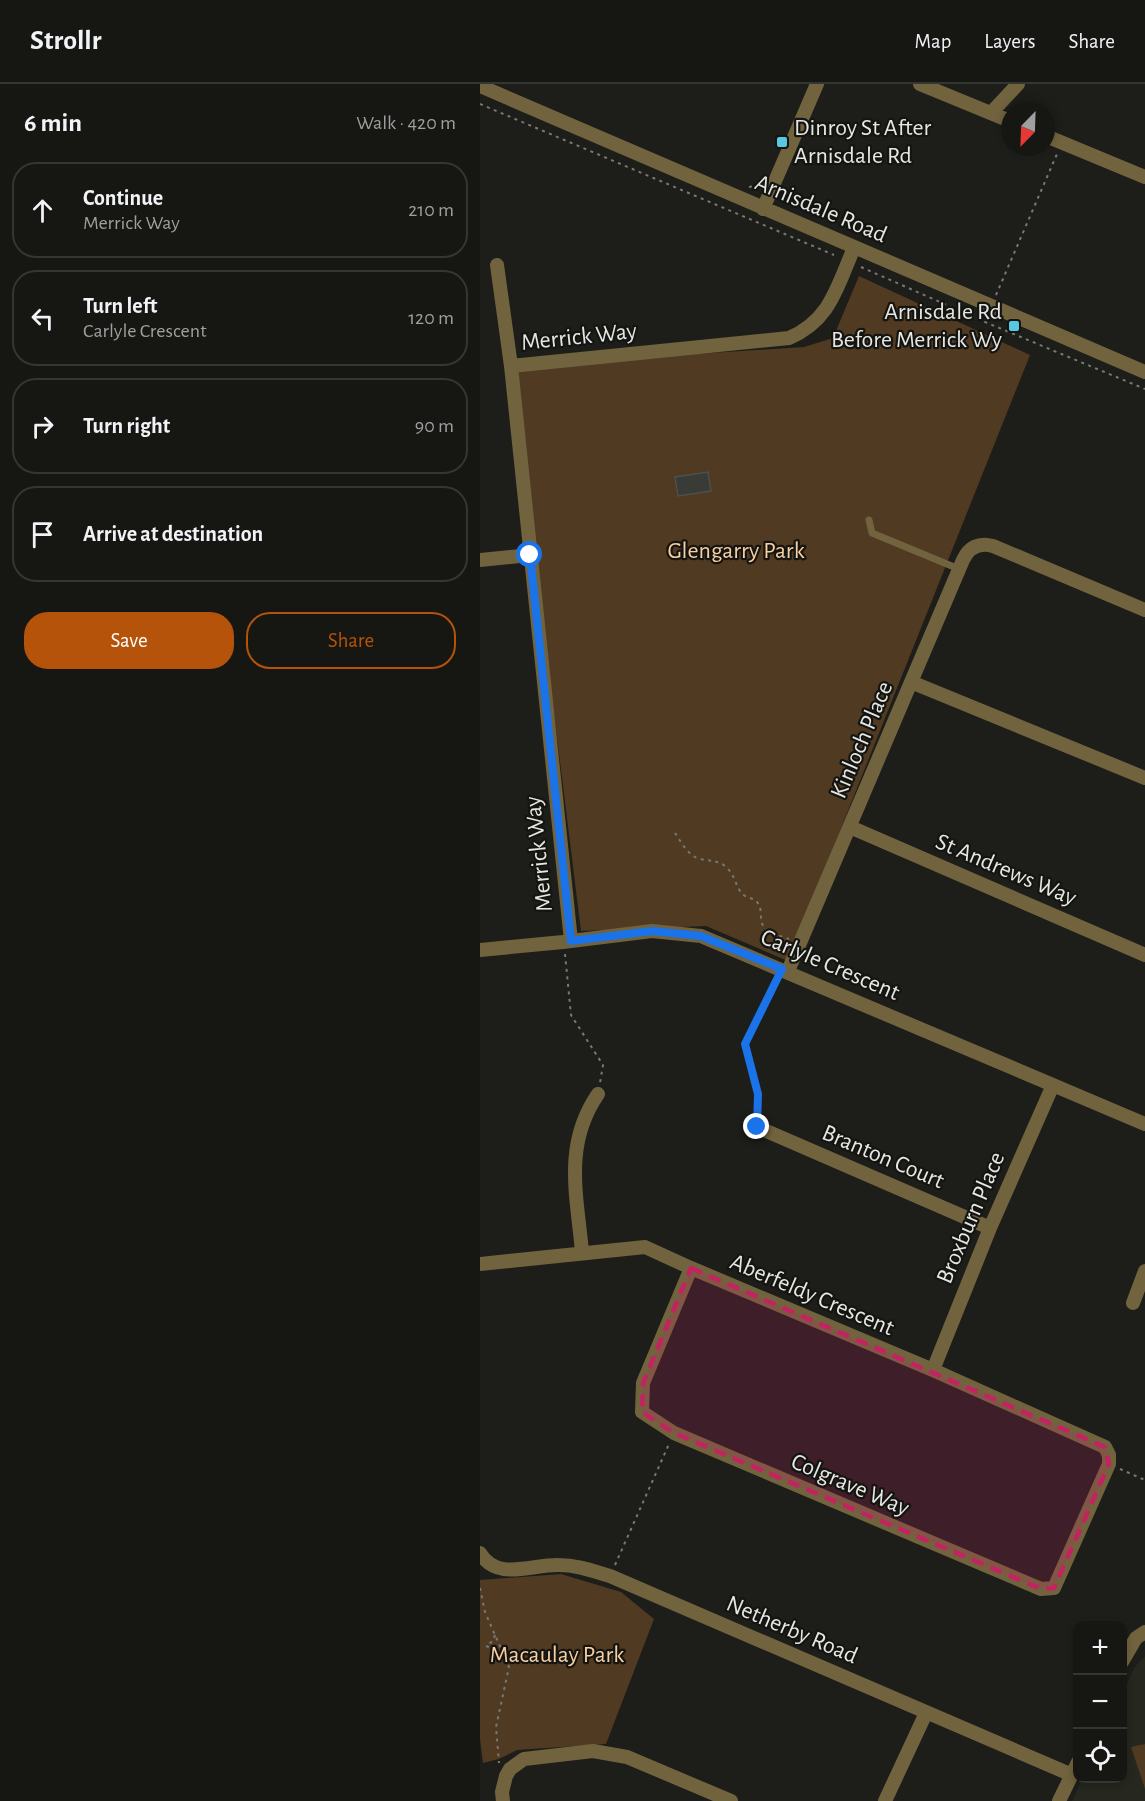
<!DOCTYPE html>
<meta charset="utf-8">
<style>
body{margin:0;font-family:"Alegreya Sans",sans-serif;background:#232321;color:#f1f3f6}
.controls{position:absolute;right:18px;bottom:18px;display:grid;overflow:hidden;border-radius:12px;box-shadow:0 3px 9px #0003}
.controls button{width:54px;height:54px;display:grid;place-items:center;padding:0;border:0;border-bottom:2px solid #353533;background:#161613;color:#f1f3f6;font:30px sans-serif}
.compass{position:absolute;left:521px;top:18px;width:54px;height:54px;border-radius:50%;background:#161613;box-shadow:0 3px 9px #0003;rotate:203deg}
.stop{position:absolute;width:18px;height:18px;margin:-14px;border:4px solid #1a73e8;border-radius:50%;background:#fff}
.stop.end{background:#1a73e8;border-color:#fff;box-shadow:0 2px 6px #0008}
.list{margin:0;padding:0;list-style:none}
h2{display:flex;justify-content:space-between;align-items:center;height:78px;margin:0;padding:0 24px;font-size:26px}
h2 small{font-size:20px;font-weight:400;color:#9e9fa0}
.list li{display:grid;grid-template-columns:39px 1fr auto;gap:18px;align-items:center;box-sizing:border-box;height:96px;margin:0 12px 12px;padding:0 12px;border:2px solid #353533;border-radius:24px}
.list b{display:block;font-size:22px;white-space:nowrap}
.list p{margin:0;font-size:20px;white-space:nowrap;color:#9e9fa0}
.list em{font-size:20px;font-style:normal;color:#9e9fa0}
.actions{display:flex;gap:12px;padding:18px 24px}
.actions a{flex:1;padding:14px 0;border:2px solid #b45309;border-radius:24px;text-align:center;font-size:21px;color:#b45309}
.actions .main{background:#b45309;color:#fff}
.icon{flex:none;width:33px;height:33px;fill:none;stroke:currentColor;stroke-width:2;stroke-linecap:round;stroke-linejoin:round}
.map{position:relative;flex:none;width:665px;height:1717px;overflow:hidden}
header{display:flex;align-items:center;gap:36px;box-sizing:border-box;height:84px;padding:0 30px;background:#161613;border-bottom:2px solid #353533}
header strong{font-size:28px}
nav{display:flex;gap:33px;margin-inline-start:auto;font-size:21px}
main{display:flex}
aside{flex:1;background:#161613}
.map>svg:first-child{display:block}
.built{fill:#26271e}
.green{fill:#503a22}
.building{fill:#393b37;stroke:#4e504d;stroke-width:1.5}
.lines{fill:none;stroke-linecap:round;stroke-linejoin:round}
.path{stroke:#787875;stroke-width:2;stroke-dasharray:3 4.5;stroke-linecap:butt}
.lane{stroke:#71633e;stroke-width:7}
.street{stroke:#71633e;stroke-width:14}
.route{stroke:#1a73e8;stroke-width:8}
.marked{fill:#c42262;fill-opacity:0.2;stroke:#c42262;stroke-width:4.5;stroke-dasharray:12 8;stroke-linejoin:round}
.poi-dot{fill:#57c9e2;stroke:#141411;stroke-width:2}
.labels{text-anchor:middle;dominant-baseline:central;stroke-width:4.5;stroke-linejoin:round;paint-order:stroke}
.poi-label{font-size:24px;fill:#e6e6e4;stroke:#141411;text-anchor:start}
.street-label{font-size:24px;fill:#e6e6e4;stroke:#141411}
.park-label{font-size:24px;fill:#f9cea1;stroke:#141411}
</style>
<header>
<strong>Strollr</strong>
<nav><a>Map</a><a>Layers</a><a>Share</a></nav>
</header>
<main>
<aside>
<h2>6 min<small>Walk · 420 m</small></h2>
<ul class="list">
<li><svg class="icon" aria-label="ahead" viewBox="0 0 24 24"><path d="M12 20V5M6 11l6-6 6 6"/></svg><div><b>Continue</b><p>Merrick Way</p></div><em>210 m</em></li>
<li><svg class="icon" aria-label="left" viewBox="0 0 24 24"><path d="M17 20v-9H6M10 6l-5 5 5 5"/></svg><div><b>Turn left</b><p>Carlyle Crescent</p></div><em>120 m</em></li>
<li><svg class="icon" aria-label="right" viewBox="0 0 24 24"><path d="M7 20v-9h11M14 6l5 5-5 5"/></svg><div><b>Turn right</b></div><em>90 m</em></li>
<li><svg class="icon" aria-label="arrive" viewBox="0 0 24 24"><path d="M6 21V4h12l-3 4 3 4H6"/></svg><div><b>Arrive at destination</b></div></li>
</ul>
<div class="actions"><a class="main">Save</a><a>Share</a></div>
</aside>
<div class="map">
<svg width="665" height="1717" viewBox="0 0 665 1717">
<rect width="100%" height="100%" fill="#1d1d19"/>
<!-- built -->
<path class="built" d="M665 1572V1717H592L602 1695 642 1694 643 1609 654 1584Z"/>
<!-- green -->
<path class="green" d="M379 192 550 271 308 877 226 842 101 847 31 282 324 263 353 254Z
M81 1490 141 1508 174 1535 126 1660 37 1666 19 1675 3 1679 0 1655V1496Z
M665 1660V1705L651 1663Z"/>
<!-- building -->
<path class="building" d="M228 388 231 407 198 412 195 393Z"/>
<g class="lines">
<!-- path -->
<path class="path" d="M0 20 354 171
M269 103 275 102 281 95
M381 183 505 238 665 305
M516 211 577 70
M195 749C201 758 208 772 220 775 230 777 238 776 246 783 254 790 255 799 260 807 264 814 271 813 276 817 284 824 278 836 284 843 289 850 302 852 309 855
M85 870 91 931 123 981 120 999
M278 1031V1010L265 960 295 899
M640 1385 665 1396
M135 1481 189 1360
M0 1504 5 1528 29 1583 16 1643 19 1679
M15 1551 13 1557 6 1562 22 1568"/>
<!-- lane -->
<path class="lane" d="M389 436 392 449 479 485"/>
<!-- street -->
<path class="street" d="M440 0 530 37
M0 2 665 288
M511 29 538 0
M566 52 665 93
M283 125 337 0
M17 181 31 282
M0 476 50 471
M431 598 665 694
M370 743 665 871
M91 857 31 282 309 254C351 236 357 202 374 164
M0 866 83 858 172 847 221 852 665 1040
M308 887 483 476C489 463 499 458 513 462L665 526
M277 1043 510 1144
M102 1168C97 1111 83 1061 118 1010
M0 1180 165 1163 211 1184 453 1286 625 1363 629 1371V1380L574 1504 561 1505 194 1349 162 1328 163 1299 211 1184
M653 1219 665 1187
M453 1286 510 1144 573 1001
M0 1469C17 1498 52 1480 79 1481 97 1481 113 1487 130 1492L592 1691
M642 1578 656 1554 665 1548
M23 1717 22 1708 26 1692 30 1685 44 1675 113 1667 147 1673 251 1717
M405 1717 446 1629
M579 1717 598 1678"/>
</g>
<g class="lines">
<!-- route -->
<path class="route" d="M50 471 91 857 172 847 221 852 302 885 265 960 278 1010 277 1043"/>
</g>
<!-- marked area -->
<path class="marked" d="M211 1184 625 1363 629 1380 574 1504 561 1505 194 1349 162 1328 163 1299Z"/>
<!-- markers -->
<g class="poi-dot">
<rect x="296" y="52" width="12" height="12" rx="3"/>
<rect x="528" y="236" width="12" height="12" rx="3"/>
</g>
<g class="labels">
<!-- poi labels -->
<g class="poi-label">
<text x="314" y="44">Dinroy St After<tspan x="314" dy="28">Arnisdale Rd</tspan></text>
<text x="522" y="228" text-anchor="end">Arnisdale Rd<tspan x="522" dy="28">Before Merrick Wy</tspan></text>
</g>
<!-- street labels -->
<g class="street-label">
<text transform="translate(341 125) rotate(23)">Arnisdale Road</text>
<text transform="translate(99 253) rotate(-6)">Merrick Way</text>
<text transform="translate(382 656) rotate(-67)">Kinloch Place</text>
<text transform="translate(59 770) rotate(-96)">Merrick Way</text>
<text transform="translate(526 786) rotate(23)">St Andrews Way</text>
<text transform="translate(350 881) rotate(23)">Carlyle Crescent</text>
<text transform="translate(403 1073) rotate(23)">Branton Court</text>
<text transform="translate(491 1134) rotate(-67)">Broxburn Place</text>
<text transform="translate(332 1211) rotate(23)">Aberfeldy Crescent</text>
<text transform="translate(370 1401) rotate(23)">Colgrave Way</text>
<text transform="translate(312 1546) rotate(23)">Netherby Road</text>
</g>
<!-- park labels -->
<g class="park-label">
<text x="256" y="467">Glengarry Park</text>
<text x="77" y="1571">Macaulay Park</text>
</g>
</g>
</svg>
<div class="controls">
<button>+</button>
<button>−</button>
<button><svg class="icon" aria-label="locate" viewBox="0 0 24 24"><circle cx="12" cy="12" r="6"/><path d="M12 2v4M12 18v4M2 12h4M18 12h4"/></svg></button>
</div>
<svg class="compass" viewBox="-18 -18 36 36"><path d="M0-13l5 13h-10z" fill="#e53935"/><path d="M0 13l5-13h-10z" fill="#9e9fa0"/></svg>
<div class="stop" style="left:50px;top:471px"></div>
<div class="stop end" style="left:277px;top:1043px"></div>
</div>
</main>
